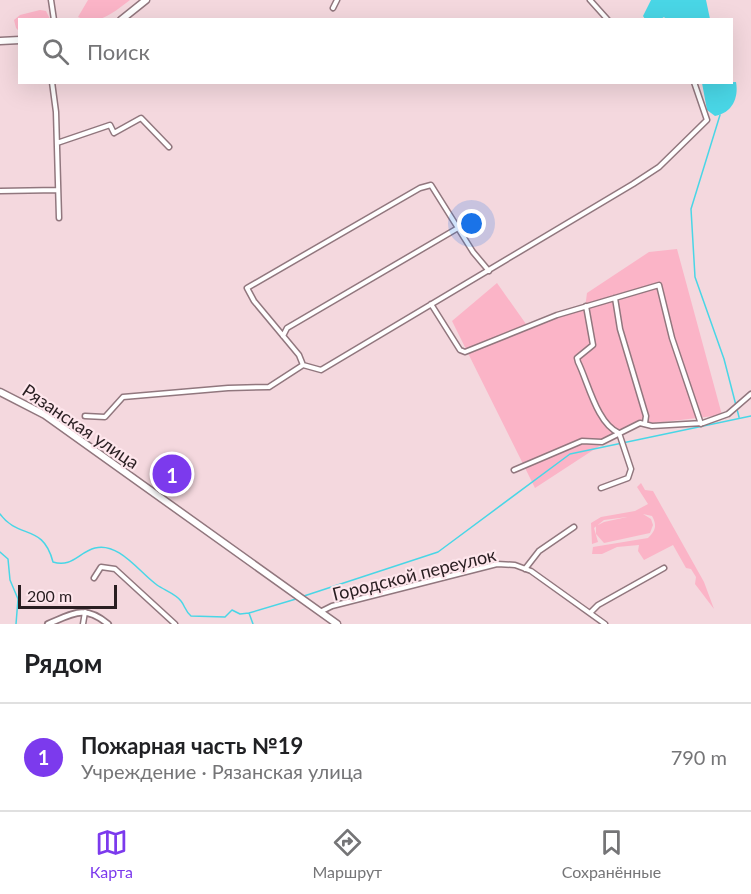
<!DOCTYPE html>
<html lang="ru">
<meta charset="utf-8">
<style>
body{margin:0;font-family:Lato,sans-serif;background:#f6f6f6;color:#202124}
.scale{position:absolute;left:18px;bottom:15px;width:99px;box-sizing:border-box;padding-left:6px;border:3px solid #291e21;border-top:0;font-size:16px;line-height:21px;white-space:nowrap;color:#291e21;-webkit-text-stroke:4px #fee6ec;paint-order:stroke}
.you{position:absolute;left:472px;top:224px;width:21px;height:21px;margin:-15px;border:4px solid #fff;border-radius:50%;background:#1a73e8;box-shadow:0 0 0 9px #1a73e833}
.badge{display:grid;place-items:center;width:39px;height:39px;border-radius:50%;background:#7c3aed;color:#fff;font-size:20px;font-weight:700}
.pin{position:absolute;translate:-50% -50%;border:3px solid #fff;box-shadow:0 2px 6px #0006}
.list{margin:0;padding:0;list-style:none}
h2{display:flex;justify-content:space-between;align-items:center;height:78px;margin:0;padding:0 24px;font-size:26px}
h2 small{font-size:20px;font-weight:400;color:#757577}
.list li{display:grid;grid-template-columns:39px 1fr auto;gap:18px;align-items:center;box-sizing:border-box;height:108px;padding:0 24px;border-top:2px solid #e0e0e0}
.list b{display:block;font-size:22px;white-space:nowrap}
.list p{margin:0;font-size:20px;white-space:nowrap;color:#757577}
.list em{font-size:20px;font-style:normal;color:#757577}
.icon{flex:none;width:33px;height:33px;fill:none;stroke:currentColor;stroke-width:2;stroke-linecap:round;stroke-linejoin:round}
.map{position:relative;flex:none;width:751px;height:624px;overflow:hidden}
.search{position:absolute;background:#fff;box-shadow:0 6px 24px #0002;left:18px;right:18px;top:18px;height:66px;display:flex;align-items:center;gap:15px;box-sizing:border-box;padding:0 21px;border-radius:0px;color:#757577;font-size:22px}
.sheet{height:186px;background:#fff}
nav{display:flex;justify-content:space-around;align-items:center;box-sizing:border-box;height:84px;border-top:2px solid #e0e0e0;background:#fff;font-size:16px;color:#757577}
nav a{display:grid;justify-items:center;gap:3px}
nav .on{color:#7c3aed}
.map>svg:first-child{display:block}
.green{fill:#fbb4c7}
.water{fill:#49d6e6}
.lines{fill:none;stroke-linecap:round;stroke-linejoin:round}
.stream{stroke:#49d6e6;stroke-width:1.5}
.minor-casing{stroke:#91777e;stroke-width:7}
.tertiary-casing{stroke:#91777e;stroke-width:8}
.primary-casing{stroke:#91777e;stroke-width:9}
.minor{stroke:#fff;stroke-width:4}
.tertiary{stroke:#fff;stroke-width:4.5}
.primary{stroke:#fff;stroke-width:6}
.labels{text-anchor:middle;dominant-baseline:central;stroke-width:4.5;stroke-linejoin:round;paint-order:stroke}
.street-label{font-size:18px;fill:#291e21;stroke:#fee6ec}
</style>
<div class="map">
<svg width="751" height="624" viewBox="0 0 751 624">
<rect width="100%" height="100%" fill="#f4d8de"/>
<!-- green -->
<path class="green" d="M88 0H130C114 12 98 27 78 17Z
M40 10 46 11 50 19 20 20 19 31 16 28 14 20 20 15Z
M677 249 722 415 630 426 535 488 452 321 497 283 526 324 585 308 587 293 649 252Z
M641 483 645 490 653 491 704 582 714 609 695 584 696 577 691 569 686 568 673 545 644 560 638 551 639 545 617 547 602 554H592L593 547 648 538C656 530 657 525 652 516L643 514 651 519 653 525 650 533 604 543 596 534V526L604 522 627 517 604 520 594 528 598 542 592 544 591 523 601 517 635 511 648 504 637 487Z"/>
<!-- water -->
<path class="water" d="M651 0H706L710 19H666L664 17 661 19H645L643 16Z
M736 82C739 98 732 113 715 116L707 110 702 83Z"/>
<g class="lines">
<!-- stream -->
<path class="stream" d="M720 115 691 209 695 277 724 359 739 417
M0 514C19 540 43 523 53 562 72 568 79 552 95 548 119 542 139 572 157 585 164 590 176 594 181 601 185 606 185 611 191 616L225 617 232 610 240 614 249 613 253 624
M0 552 8 559 10 580 18 599 16 624
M304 596 438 552 570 454 751 416
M249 613 296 599"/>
<defs>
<path id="minor" d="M51 0 54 20
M590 0 608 20
M333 8 337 0
M52 82 56 112 59 218
M57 143 110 125 114 133 141 118 169 147
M0 191 58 190
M615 298 620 329 646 416 645 423
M431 304 460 350 465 352 557 315 659 285 672 338 701 424
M586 306 593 345 577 358 578 362C588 382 597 424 619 433L631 469 628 478 601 488
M283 336 287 328 458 228
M303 365 299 355 254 301 247 288 420 188 431 185 473 252 489 271
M85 416 105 417 123 397 228 388 269 387 303 365 321 370 633 184 659 167 707 120 694 82
M514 470 582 441 602 442 640 423 652 426 703 423 728 414 751 394
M525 569 539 551 574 527
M94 578 101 567 115 569 175 624
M320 612 332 606 497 564 515 565 531 571 605 624
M590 613 598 605 664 568
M83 624 85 612"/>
<path id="tertiary" d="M48 624C74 613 85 605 108 624"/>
<path id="primary" d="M121 20 146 0
M0 41 20 40
M0 392 45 415 337 624"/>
</defs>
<!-- minor casing -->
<use href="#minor" class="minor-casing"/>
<!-- tertiary casing -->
<use href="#tertiary" class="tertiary-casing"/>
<!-- primary casing -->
<use href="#primary" class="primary-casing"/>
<!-- minor -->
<use href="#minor" class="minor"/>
<!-- tertiary -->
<use href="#tertiary" class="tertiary"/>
<!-- primary -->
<use href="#primary" class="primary"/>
</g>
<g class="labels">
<!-- street labels -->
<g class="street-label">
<text transform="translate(81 426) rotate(34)">Рязанская улица</text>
<text transform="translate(414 574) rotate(-14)">Городской переулок</text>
</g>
</g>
</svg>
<div class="scale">200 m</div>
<div class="you"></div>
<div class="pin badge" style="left:172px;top:474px">1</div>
<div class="search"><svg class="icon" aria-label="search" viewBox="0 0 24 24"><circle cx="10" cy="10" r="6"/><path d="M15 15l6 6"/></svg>Поиск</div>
</div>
<section class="sheet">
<h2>Рядом<small></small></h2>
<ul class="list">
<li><span class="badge">1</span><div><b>Пожарная часть №19</b><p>Учреждение · Рязанская улица</p></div><em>790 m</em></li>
</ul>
</section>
<nav>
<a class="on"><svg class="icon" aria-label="map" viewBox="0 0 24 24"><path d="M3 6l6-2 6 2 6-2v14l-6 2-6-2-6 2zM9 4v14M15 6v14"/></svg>Карта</a>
<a><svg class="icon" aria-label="directions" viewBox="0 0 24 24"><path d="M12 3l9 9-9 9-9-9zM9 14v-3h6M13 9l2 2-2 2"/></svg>Маршрут</a>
<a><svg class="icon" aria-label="saved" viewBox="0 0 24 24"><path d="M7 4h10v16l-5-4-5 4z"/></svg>Сохранённые</a>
</nav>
